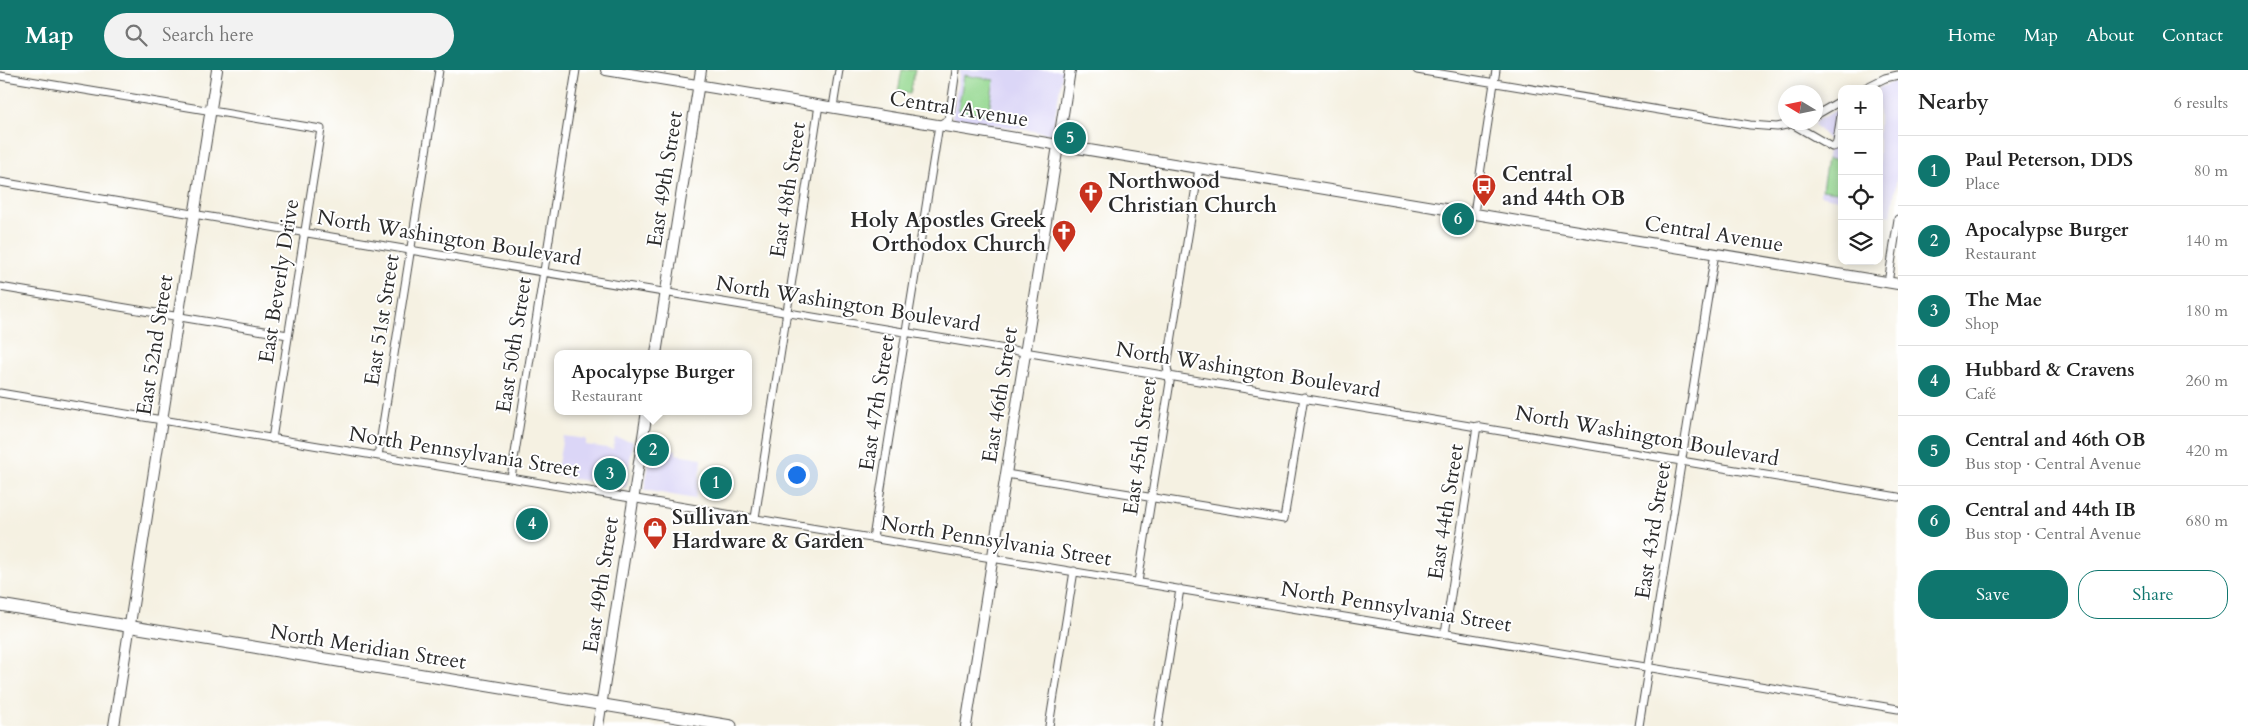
<!DOCTYPE html>
<meta charset="utf-8">
<style>
body{margin:0;font-family:Cardo,serif;background:#f2f2f2;color:#222}
.controls{position:absolute;right:15px;top:15px;display:grid;overflow:hidden;border-radius:10px;box-shadow:0 2px 12px #0003}
.controls button{width:45px;height:45px;display:grid;place-items:center;padding:0;border:0;border-bottom:1px solid #e0e0e0;background:#fff;color:#222;font:25px sans-serif}
.compass{position:absolute;left:1778px;top:15px;width:45px;height:45px;border-radius:50%;background:#fff;box-shadow:0 2px 12px #0003;rotate:280deg}
.you{position:absolute;left:796px;top:404px;width:18px;height:18px;margin:-12px;border:4px solid #fff;border-radius:50%;background:#1a73e8;box-shadow:0 0 0 8px #1a73e833}
.badge{display:grid;place-items:center;width:32px;height:32px;border-radius:50%;background:#0f766e;color:#fff;font-size:16px;font-weight:700}
.pin{position:absolute;translate:-50% -50%;border:2px solid #fff;box-shadow:0 1px 5px #0006}
.popup{position:absolute;left:554px;top:280px;width:198px;height:65px;box-sizing:border-box;display:grid;place-content:center;border-radius:10px;background:#fff;filter:drop-shadow(0 1px 4px #0005);font-size:16px;white-space:nowrap;color:#767676}
.popup b{font-size:19px;color:#222}
.popup::after{content:'';position:absolute;left:50%;top:100%;margin-left:-10px;border:10px solid transparent;border-top-color:#fff}
.list{margin:0;padding:0;list-style:none}
h2{display:flex;justify-content:space-between;align-items:center;height:65px;margin:0;padding:0 20px;font-size:21px}
h2 small{font-size:16px;font-weight:400;color:#767676}
.list li{display:grid;grid-template-columns:32px 1fr auto;gap:15px;align-items:center;box-sizing:border-box;height:70px;padding:0 20px;border-top:1px solid #e0e0e0}
.list b{display:block;font-size:19px;white-space:nowrap}
.list p{margin:0;font-size:16px;white-space:nowrap;color:#767676}
.list em{font-size:16px;font-style:normal;color:#767676}
.actions{display:flex;gap:10px;padding:15px 20px}
.actions a{flex:1;padding:11px 0;border:1px solid #0f766e;border-radius:20px;text-align:center;font-size:18px;color:#0f766e}
.actions .main{background:#0f766e;color:#fff}
.icon{flex:none;width:28px;height:28px;fill:none;stroke:currentColor;stroke-width:2;stroke-linecap:round;stroke-linejoin:round}
.map{position:relative;flex:none;width:1898px;height:656px;overflow:hidden}
header{display:flex;align-items:center;gap:30px;box-sizing:border-box;height:70px;padding:0 25px;background:#0f766e;color:#fff}
header strong{font-size:24px}
nav{display:flex;gap:28px;margin-inline-start:auto;font-size:18px}
.search{width:350px;height:45px;background:#f2f2f2;display:flex;align-items:center;gap:12px;box-sizing:border-box;padding:0 18px;border-radius:28px;color:#767676;font-size:19px}
main{display:flex}
aside{flex:1;background:#fff}
.map>svg:first-child{display:block}
.built{fill:#dbd6f7}
.green{fill:#94d890;stroke:#60825e}
.lines{fill:none;stroke-linecap:round;stroke-linejoin:round}
.street-casing{stroke:#494946;stroke-width:9}
.secondary-casing{stroke:#494946;stroke-width:12}
.primary-casing{stroke:#494946;stroke-width:13}
.street{stroke:#fff;stroke-width:7}
.secondary{stroke:#fff;stroke-width:10}
.primary{stroke:#fff;stroke-width:11}
.labels{text-anchor:middle;dominant-baseline:central;stroke-width:4;stroke-linejoin:round;paint-order:stroke}
.street-label{font-size:21px;fill:#2b2b2b;stroke:#fff}
.poi-label{font-size:21px;font-weight:bold;fill:#2b2b2b;stroke:#fff;text-anchor:start}
</style>
<header>
<strong>Map</strong>
<div class="search"><svg class="icon" aria-label="search" viewBox="0 0 24 24"><circle cx="10" cy="10" r="6"/><path d="M15 15l6 6"/></svg>Search here</div>
<nav><a>Home</a><a>Map</a><a>About</a><a>Contact</a></nav>
</header>
<main>
<div class="map">
<svg width="1898" height="656" viewBox="0 0 1898 656">
<rect width="100%" height="100%" fill="#fff"/>
<filter id="ink" filterUnits="userSpaceOnUse"><feTurbulence type="fractalNoise" baseFrequency=".02" numOctaves="2"/><feDisplacementMap in="SourceGraphic" scale="10" xChannelSelector="R" yChannelSelector="G"/><feConvolveMatrix kernelMatrix="1 2 1 2 8 2 1 2 1" color-interpolation-filters="sRGB"/></filter>
<filter id="wash" filterUnits="userSpaceOnUse"><feTurbulence type="fractalNoise" baseFrequency=".0096" numOctaves="4" result="noise"/><feDisplacementMap in="SourceGraphic" scale="20" xChannelSelector="R" yChannelSelector="G"/><feGaussianBlur stdDeviation="1.12" result="paint"/><feColorMatrix in="noise" values="0 0 0 0 0 0 0 0 0 0 0 0 0 0 0 0 0 1.4 0 .05"/><feComposite in="paint" operator="in"/></filter>
<g filter="url(#wash)">
<rect width="100%" height="100%" fill="#f5f1e2"/>
<!-- built -->
<path class="built" d="M960 0H1063L1052 64 952 48Z
M1898 10V100L1891 146 1883 144V141L1879 140V19H1876Z
M1842 37V130L1820 125 1830 71 1815 55 1816 51Z
M563 366 586 369V375L613 379 615 368 633 371 626 417 556 406Z
M652 377 676 380V384L701 388 702 390 695 429 644 420Z"/>
<!-- green -->
<path class="green" d="M902 0H915L910 24 898 22Z
M964 5 994 10 988 45 958 40Z
M1827 89 1842 91 1838 122 1822 120Z"/>
</g>
<g filter="url(#ink)">
<g class="lines">
<defs>
<path id="street" d="M1417 0 1750 55 1777 57 1800 52
M0 6 321 59 272 369
M1863 19 1885 8 1898 5
M833 37 839 0
M1816 45 1842 30
M1794 55 1832 77 1836 76 1837 71 1842 39
M0 112 1898 427
M1474 143 1496 0
M1888 213 1898 149
M0 217 288 265
M0 323 1898 639
M378 386 439 0
M1006 404 1284 449 1304 327
M511 408 576 0
M755 448 819 35
M873 468 939 55 949 49 956 0
M1138 512 1170 312 1167 297 1199 98
M1445 564 1477 356
M1049 656 1074 501
M1158 656 1180 519
M1639 656 1715 183"/>
<path id="secondary" d="M606 0 1898 214
M656 284 701 0
M114 656 217 0
M598 656 647 341
M966 656 1070 0"/>
<path id="primary" d="M0 535 731 656"/>
</defs>
<!-- street casing -->
<use href="#street" class="street-casing"/>
<!-- secondary casing -->
<use href="#secondary" class="secondary-casing"/>
<!-- primary casing -->
<use href="#primary" class="primary-casing"/>
<!-- street -->
<use href="#street" class="street"/>
<!-- secondary -->
<use href="#secondary" class="secondary"/>
<!-- primary -->
<use href="#primary" class="primary"/>
</g>
</g>
<!-- icons -->
<defs>
<symbol id="bus-pin" viewBox="-11 -11 22 30"><path d="M0 17L-7.5 6A9.5 9.5 0 1 1 7.5 6Z" fill="#c8321e" stroke="#fff"/><path d="M-5-6H5V4H4V6H2V4H-2V6H-4V4H-5ZM-3.5-4V0h7V-4ZM-3.5 1.2v1.5H-2V1.2ZM2 1.2v1.5H3.5V1.2Z" fill="#fff"/></symbol>
<symbol id="church-pin" viewBox="-11 -11 22 30"><path d="M0 17L-7.5 6A9.5 9.5 0 1 1 7.5 6Z" fill="#c8321e" stroke="#fff"/><path d="M-1.2-6h2.4v3.5h3.3v2.4h-3.3V6h-2.4V-.1h-3.3v-2.4h3.3Z" fill="#fff"/></symbol>
<symbol id="shop-pin" viewBox="-11 -11 22 30"><path d="M0 17L-7.5 6A9.5 9.5 0 1 1 7.5 6Z" fill="#c8321e" stroke="#fff"/><path d="M-5-2.5h2.3a2.7 3.5 0 0 1 5.4 0H5L5.5 6h-11ZM-1.5-2.5h3a1.5 2.3 0 0 0-3 0Z" fill="#fff"/></symbol>
</defs>
<g fill-rule="evenodd">
<use href="#bus-pin" x="1470" y="102" width="28" height="38"/>
<use href="#church-pin" x="1077" y="109" width="28" height="38"/>
<use href="#church-pin" x="1050" y="148" width="28" height="38"/>
<use href="#shop-pin" x="641" y="445" width="28" height="38"/>
</g>
<g class="labels">
<!-- street labels -->
<g class="street-label">
<text transform="translate(959 39) rotate(9)">Central Avenue</text>
<text transform="translate(665 109) rotate(-81)">East 49th Street</text>
<text transform="translate(788 120) rotate(-81)">East 48th Street</text>
<text transform="translate(1714 164) rotate(9)">Central Avenue</text>
<text transform="translate(449 168) rotate(9)">North Washington Boulevard</text>
<text transform="translate(279 211) rotate(-81)">East Beverly Drive</text>
<text transform="translate(848 234) rotate(9)">North Washington Boulevard</text>
<text transform="translate(382 250) rotate(-81)">East 51st Street</text>
<text transform="translate(155 275) rotate(-81)">East 52nd Street</text>
<text transform="translate(514 275) rotate(-81)">East 50th Street</text>
<text transform="translate(1248 300) rotate(9)">North Washington Boulevard</text>
<text transform="translate(1000 325) rotate(-81)">East 46th Street</text>
<text transform="translate(877 333) rotate(-81)">East 47th Street</text>
<text transform="translate(1647 366) rotate(10)">North Washington Boulevard</text>
<text transform="translate(1140 377) rotate(-82)">East 45th Street</text>
<text transform="translate(464 382) rotate(9)">North Pennsylvania Street</text>
<text transform="translate(1446 442) rotate(-81)">East 44th Street</text>
<text transform="translate(1653 461) rotate(-81)">East 43rd Street</text>
<text transform="translate(996 471) rotate(9)">North Pennsylvania Street</text>
<text transform="translate(601 515) rotate(-81)">East 49th Street</text>
<text transform="translate(1396 537) rotate(9)">North Pennsylvania Street</text>
<text transform="translate(368 577) rotate(9)">North Meridian Street</text>
</g>
<!-- poi labels -->
<g class="poi-label">
<text x="1502" y="104">Central<tspan x="1502" dy="24">and 44th OB</tspan></text>
<text x="1108" y="111">Northwood<tspan x="1108" dy="24">Christian Church</tspan></text>
<text x="1046" y="150" text-anchor="end">Holy Apostles Greek<tspan x="1046" dy="24">Orthodox Church</tspan></text>
<text x="672" y="447">Sullivan<tspan x="672" dy="24">Hardware &amp; Garden</tspan></text>
</g>
</g>
</svg>
<div class="controls">
<button>+</button>
<button>−</button>
<button><svg class="icon" aria-label="locate" viewBox="0 0 24 24"><circle cx="12" cy="12" r="6"/><path d="M12 2v4M12 18v4M2 12h4M18 12h4"/></svg></button>
<button><svg class="icon" aria-label="layers" viewBox="0 0 24 24"><path d="M12 4l9 5-9 5-9-5zM3 14l9 5 9-5"/></svg></button>
</div>
<svg class="compass" viewBox="-18 -18 36 36"><path d="M0-13l5 13h-10z" fill="#e53935"/><path d="M0 13l5-13h-10z" fill="#767676"/></svg>
<div class="you"></div>
<div class="pin badge" style="left:716px;top:413px">1</div>
<div class="pin badge" style="left:653px;top:380px">2</div>
<div class="popup"><b>Apocalypse Burger</b>Restaurant</div>
<div class="pin badge" style="left:610px;top:404px">3</div>
<div class="pin badge" style="left:532px;top:454px">4</div>
<div class="pin badge" style="left:1070px;top:68px">5</div>
<div class="pin badge" style="left:1458px;top:149px">6</div>
</div>
<aside>
<h2>Nearby<small>6 results</small></h2>
<ul class="list">
<li><span class="badge">1</span><div><b>Paul Peterson, DDS</b><p>Place</p></div><em>80 m</em></li>
<li><span class="badge">2</span><div><b>Apocalypse Burger</b><p>Restaurant</p></div><em>140 m</em></li>
<li><span class="badge">3</span><div><b>The Mae</b><p>Shop</p></div><em>180 m</em></li>
<li><span class="badge">4</span><div><b>Hubbard &amp; Cravens</b><p>Café</p></div><em>260 m</em></li>
<li><span class="badge">5</span><div><b>Central and 46th OB</b><p>Bus stop · Central Avenue</p></div><em>420 m</em></li>
<li><span class="badge">6</span><div><b>Central and 44th IB</b><p>Bus stop · Central Avenue</p></div><em>680 m</em></li>
</ul>
<div class="actions"><a class="main">Save</a><a>Share</a></div>
</aside>
</main>
